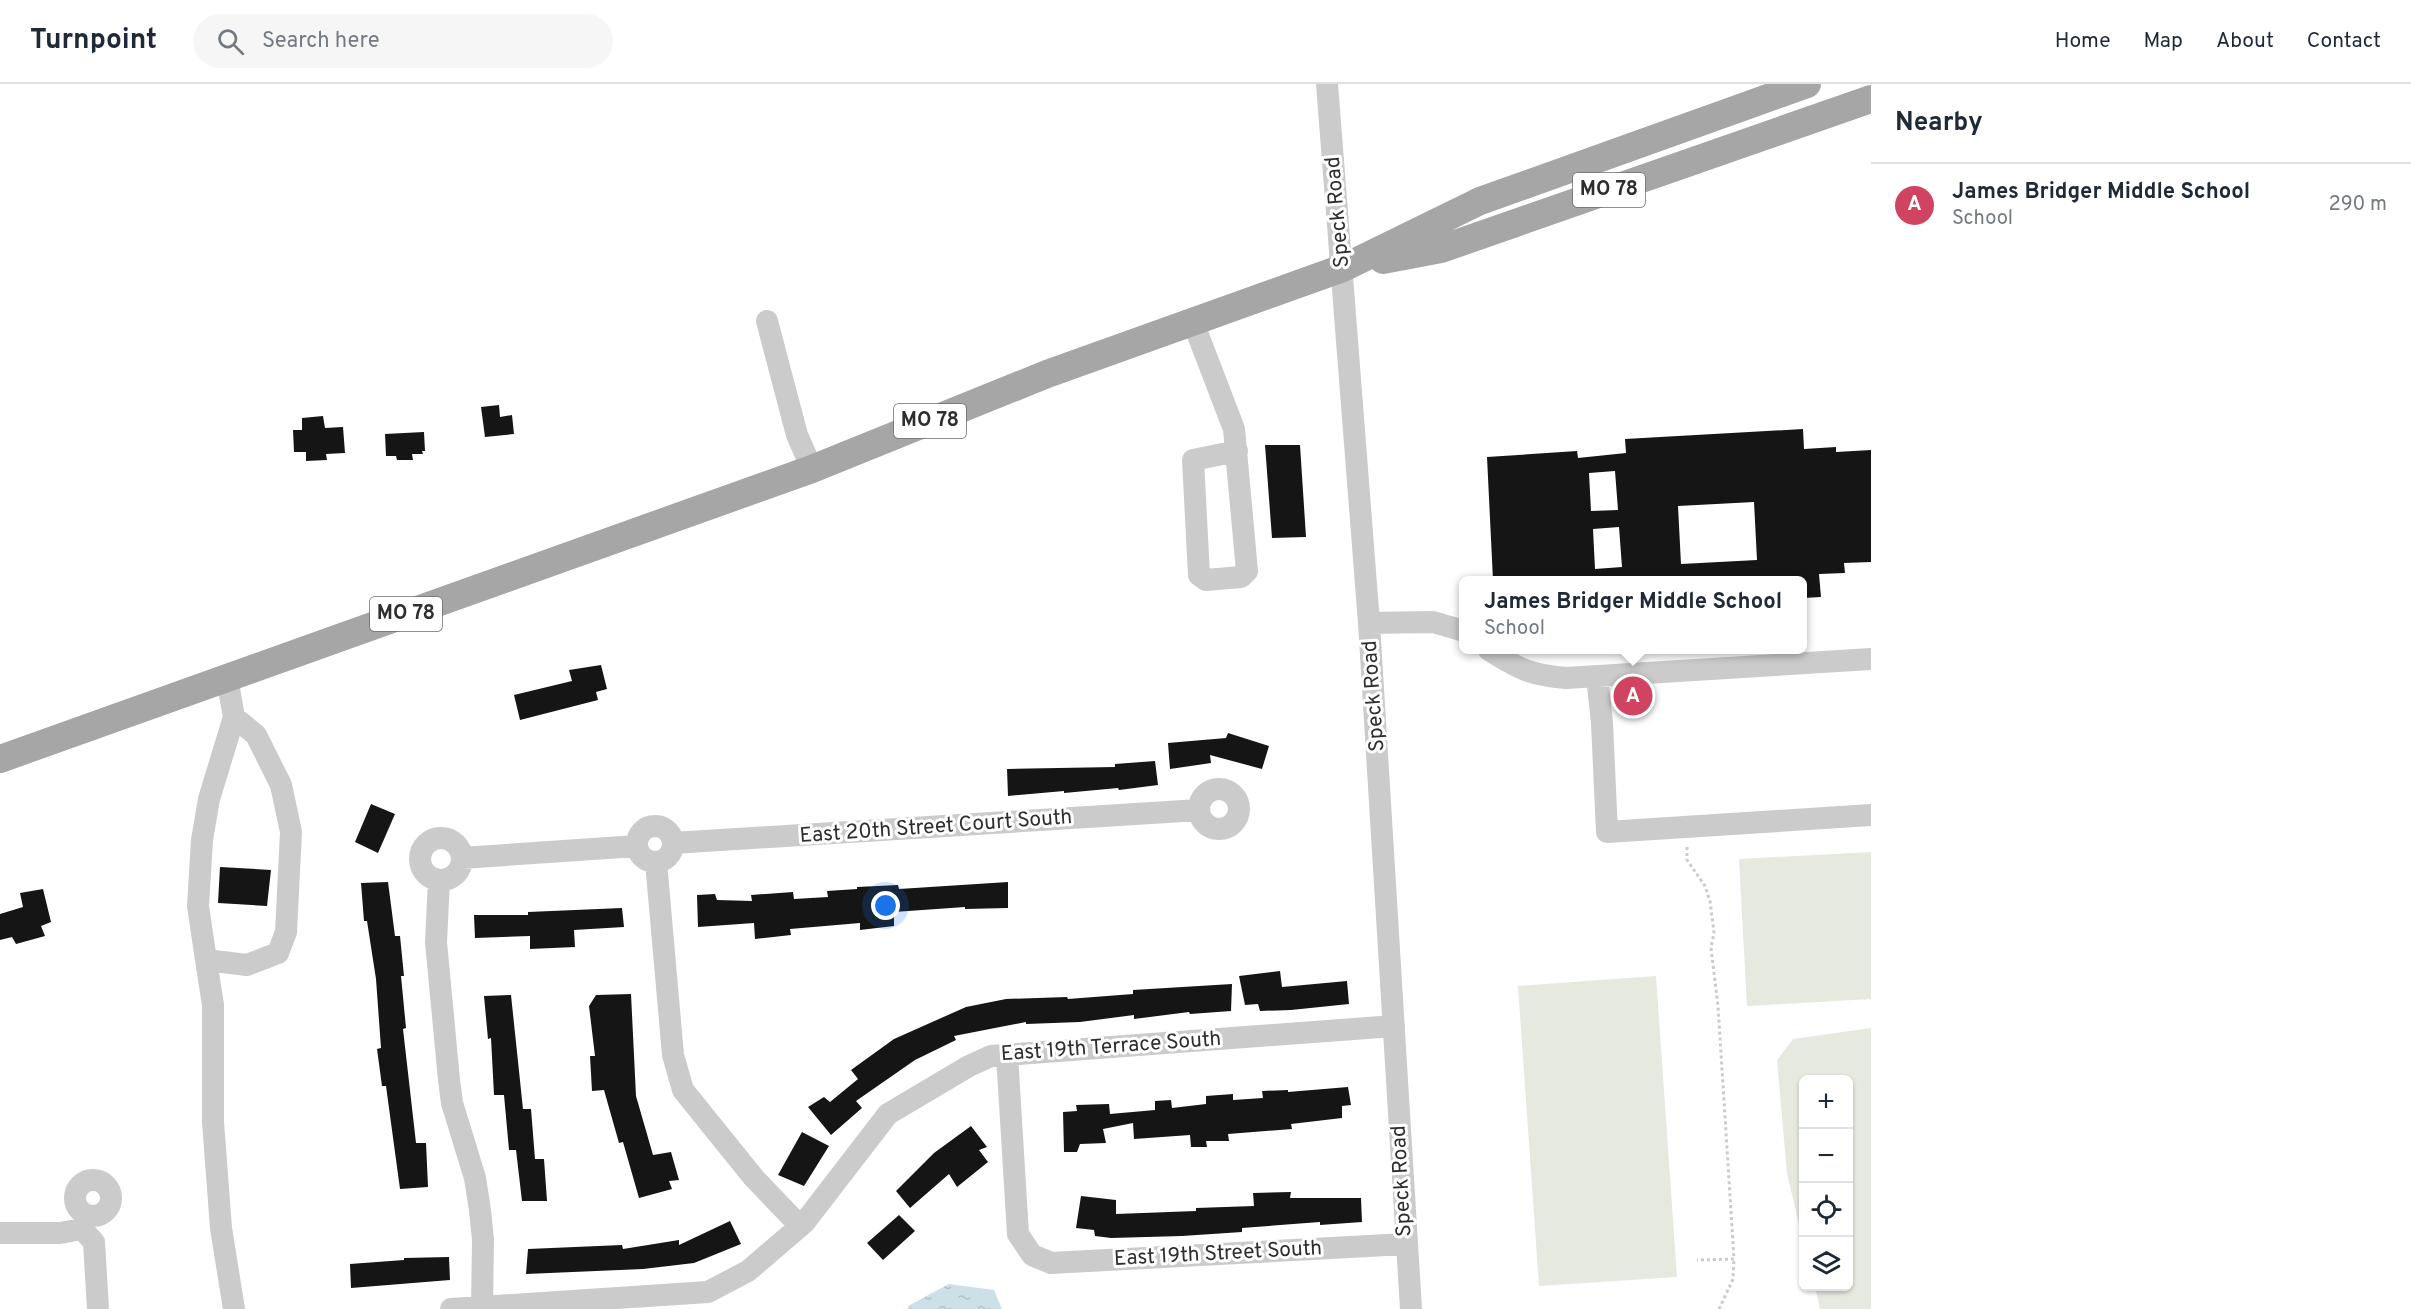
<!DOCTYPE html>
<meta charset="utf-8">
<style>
body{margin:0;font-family:Overpass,sans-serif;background:#f6f6f7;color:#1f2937}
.controls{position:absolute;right:18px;bottom:18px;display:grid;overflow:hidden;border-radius:9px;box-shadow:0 2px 4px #0004}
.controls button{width:54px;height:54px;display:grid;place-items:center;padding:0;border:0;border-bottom:2px solid #e0e1e3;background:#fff;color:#1f2937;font:30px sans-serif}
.you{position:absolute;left:886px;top:822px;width:21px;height:21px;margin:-15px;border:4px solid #fff;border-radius:50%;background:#1a73e8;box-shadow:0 0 0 9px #1a73e833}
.badge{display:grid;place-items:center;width:39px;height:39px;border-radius:50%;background:#d14461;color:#fff;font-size:20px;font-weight:700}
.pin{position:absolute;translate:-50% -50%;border:3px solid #fff;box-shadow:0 2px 6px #0006}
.popup{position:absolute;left:1459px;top:492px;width:348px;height:78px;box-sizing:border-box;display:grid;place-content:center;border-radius:9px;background:#fff;filter:drop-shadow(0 2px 4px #0005);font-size:20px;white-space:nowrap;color:#747a83}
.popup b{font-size:22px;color:#1f2937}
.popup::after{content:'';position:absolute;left:50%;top:100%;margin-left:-12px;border:12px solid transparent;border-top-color:#fff}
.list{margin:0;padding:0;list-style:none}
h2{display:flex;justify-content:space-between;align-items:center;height:78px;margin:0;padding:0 24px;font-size:26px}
h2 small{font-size:20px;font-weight:400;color:#747a83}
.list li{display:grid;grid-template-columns:39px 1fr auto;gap:18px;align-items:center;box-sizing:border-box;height:84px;padding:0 24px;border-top:2px solid #e0e1e3}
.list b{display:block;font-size:22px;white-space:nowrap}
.list p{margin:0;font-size:20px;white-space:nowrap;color:#747a83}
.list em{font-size:20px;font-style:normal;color:#747a83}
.icon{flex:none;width:33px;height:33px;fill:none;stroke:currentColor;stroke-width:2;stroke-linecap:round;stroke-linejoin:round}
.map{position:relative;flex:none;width:1871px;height:1225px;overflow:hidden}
header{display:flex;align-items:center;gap:36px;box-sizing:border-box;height:84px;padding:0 30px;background:#fff;border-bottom:2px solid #e0e1e3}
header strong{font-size:28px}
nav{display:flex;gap:33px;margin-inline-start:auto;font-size:21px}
.search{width:420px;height:54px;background:#f6f6f7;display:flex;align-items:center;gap:15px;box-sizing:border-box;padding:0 21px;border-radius:33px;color:#747a83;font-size:22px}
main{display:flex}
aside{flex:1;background:#fff}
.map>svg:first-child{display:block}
.garden{fill:#e6eade}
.water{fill:url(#water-ripples)}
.building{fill:#151515;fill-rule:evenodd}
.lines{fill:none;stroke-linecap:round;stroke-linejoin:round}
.path{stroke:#cbcbcb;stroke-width:3;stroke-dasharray:3 3;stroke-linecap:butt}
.minor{stroke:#cbcbcb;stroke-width:22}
.major{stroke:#a6a6a6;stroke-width:28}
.labels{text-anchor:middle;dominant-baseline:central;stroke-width:6;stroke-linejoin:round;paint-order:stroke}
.shield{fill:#fff;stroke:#6d6d6d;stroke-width:1.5}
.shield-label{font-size:20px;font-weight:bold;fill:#2e2e2e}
.street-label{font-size:21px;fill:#2e2e2e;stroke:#fff}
</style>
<header>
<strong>Turnpoint</strong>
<div class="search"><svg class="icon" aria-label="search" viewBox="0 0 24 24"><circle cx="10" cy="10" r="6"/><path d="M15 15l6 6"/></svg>Search here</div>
<nav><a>Home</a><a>Map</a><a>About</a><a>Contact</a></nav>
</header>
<main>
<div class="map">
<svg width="1871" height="1225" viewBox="0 0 1871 1225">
<defs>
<pattern id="water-ripples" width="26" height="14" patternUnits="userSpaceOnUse" patternTransform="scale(1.5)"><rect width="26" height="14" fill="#cce0e8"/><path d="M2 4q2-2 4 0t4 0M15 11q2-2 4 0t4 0" fill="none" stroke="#b0c0c7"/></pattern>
</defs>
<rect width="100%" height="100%" fill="#fff"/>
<!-- garden -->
<path class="garden" d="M1871 768V915L1747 922 1739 775Z
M1656 892 1677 1193 1539 1202 1518 902Z
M1871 944V1225H1820L1815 1203 1848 1202V996H1804L1803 1157 1787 1090 1777 976 1793 955Z"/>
<!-- water -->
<path class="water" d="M949 1200 994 1206 1002 1225H908V1222Z"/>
<!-- building -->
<path class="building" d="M499 321 500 333 512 331 514 350 485 353 481 323Z
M323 332 325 344 343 343 345 369 326 370 327 376 306 377V368H294L293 346H302V334Z
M1803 345 1804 365 1836 363V368L1871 366V478L1844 479 1845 489 1819 490 1821 513 1803 514V496H1493L1487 373 1577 367 1578 374 1626 369 1625 355ZM1615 387 1618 426 1591 427 1589 389ZM1754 418 1757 476 1681 480 1678 422ZM1619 443 1622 483 1595 485 1593 445Z
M424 348 425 367H422L423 370H412L413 376H397L396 372H386L385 350Z
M1265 361H1300L1306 453 1272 454Z
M601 581 607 605 596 608 598 616 520 636 514 611 572 597 569 586Z
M1228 649 1269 662 1262 685 1210 671 1211 679 1170 685 1168 659 1226 654Z
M1155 677 1158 701 1119 706 1118 704 1064 709V707L1008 712 1007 685 1115 683V680Z
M371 720 395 730 378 769 355 758Z
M220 783 271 786 267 822 218 819Z
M388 798 395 852H400L404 892H401L406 944 403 945 416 1059H426L428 1103 400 1105 386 1002H382L377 965 381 964 376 895 367 837H364L361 799Z
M1008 798V824L965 825V823L894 828V842L860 846V839L790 845 791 851 755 855 754 839 698 843 697 811 715 810 717 816 752 817 751 811 793 808 794 815 828 813 827 807 857 805V803L898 801 899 805Z
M43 805 51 838 41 842 45 852 16 860 12 853 0 856V830L23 823 20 809Z
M622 824 624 843 574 846 575 863 530 865V852L475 854 474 831H528V828Z
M1280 887 1282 903 1347 897 1349 920 1291 926 1260 927 1258 920 1245 921 1239 892Z
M1232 900 1231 927 1190 930 1189 928 1134 935V931L1080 938 1026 940V938L954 952 956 956 915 976 856 1017 862 1024 831 1051 808 1023 824 1013 830 1018 858 995 851 986 894 955 966 923 1006 915 1067 913 1068 915 1133 910V906Z
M631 910 636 1012 653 1071 671 1068 679 1096 669 1097 672 1105 639 1114 623 1058 619 1059 604 1006 592 1007 590 972H595L589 922 596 911Z
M511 911 523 1025H531L535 1075H544L547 1117H522L516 1066H509L504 1011H494L491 954 488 955 484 912Z
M1348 1003 1351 1021 1342 1022V1034L1291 1040 1292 1045 1228 1050 1229 1057H1206L1207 1063H1191L1190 1051 1134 1055 1133 1039 1103 1045 1106 1059 1080 1060 1077 1068H1064L1063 1028 1077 1027 1076 1021 1109 1020 1110 1030 1155 1026V1017L1171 1016 1172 1024 1206 1020V1012L1233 1010V1016L1263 1014 1262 1007 1288 1006V1008Z
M971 1042 987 1063 979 1066 988 1078 957 1103 949 1090 910 1124 896 1107 934 1069Z
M802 1048 829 1062 804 1102 778 1091Z
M1291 1108 1290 1114H1361L1362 1138 1320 1141V1138L1242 1144V1148L1182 1152 1111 1154 1095 1152 1094 1146 1076 1144 1081 1112 1116 1116V1130L1196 1127V1124L1254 1122 1253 1109Z
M899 1131 915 1147 883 1176 867 1159Z
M730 1137 741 1160 694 1179 643 1185 526 1190 528 1165 622 1161 623 1165 679 1156V1161Z
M449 1173 450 1196 351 1204 350 1180 404 1176V1174Z"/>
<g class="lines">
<!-- path -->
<path class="path" d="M1687 763V776L1705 802 1710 817 1714 849 1711 864 1718 922 1734 1175 1697 1176
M1719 1225 1733 1195 1734 1175"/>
<!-- minor -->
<path class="minor" d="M1327 0 1369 539 1411 1225
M767 237 797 351 812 385
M1193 238 1234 345 1247 487 1241 493 1206 496 1199 491 1193 376 1237 367
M1369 539 1433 538 1464 547
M1489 566C1519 585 1530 591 1566 594L1871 575
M1597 592 1602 639 1607 748 1871 731
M227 594 234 633 209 715 202 756 198 822 206 876 247 881 278 869 286 848 291 748 281 701 256 651 234 633
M1199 725a20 20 0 1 1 40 0a20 20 0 1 1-40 0Z
M637 760a18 18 0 1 1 36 0a18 18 0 1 1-36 0Z
M420 775a21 21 0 1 1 42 0a21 21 0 1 1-42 0Z
M673 759 1199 726
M462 774 637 762
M656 778 673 971 683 1006 754 1094 800 1142
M439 797 436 858 449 996 452 1019 475 1094 480 1126 483 1156 482 1223
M206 876 213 921V1038L221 1144 234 1225
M1007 971 1018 1150 1032 1171 1051 1179 1406 1160
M75 1114a18 18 0 1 1 36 0a18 18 0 1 1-36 0Z
M87 1131 82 1145 94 1158 98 1225
M0 1149H60L82 1145
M451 1225 708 1208 748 1187 804 1139 888 1030 969 982 991 972 1394 942"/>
<!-- major -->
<path class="major" d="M1383 176 1441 165 1871 15
M0 675 812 385 1047 290 1343 184 1480 117 1807 0"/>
</g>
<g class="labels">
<!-- shield labels -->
<g class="shield">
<rect x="1573" y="89" width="72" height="34" rx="4.5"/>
<rect x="894" y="320" width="72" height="34" rx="4.5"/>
<rect x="370" y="513" width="72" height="34" rx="4.5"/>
</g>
<g class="shield-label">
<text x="1609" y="106">MO 78</text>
<text x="930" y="337">MO 78</text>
<text x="406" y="530">MO 78</text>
</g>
<!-- street labels -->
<g class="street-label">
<text transform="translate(1338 128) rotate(-95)">Speck Road</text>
<text transform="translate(1374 612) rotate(-94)">Speck Road</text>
<text transform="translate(936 743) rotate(-4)">East 20th Street Court South</text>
<text transform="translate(1111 963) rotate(-4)">East 19th Terrace South</text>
<text transform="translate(1402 1097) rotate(-93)">Speck Road</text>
<text transform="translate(1218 1170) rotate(-3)">East 19th Street South</text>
</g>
</g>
</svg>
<div class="controls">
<button>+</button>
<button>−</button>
<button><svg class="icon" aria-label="locate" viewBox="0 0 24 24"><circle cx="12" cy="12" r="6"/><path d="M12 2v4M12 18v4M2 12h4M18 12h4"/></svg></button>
<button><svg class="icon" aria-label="layers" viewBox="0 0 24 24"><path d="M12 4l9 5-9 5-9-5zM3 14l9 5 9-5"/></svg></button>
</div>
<div class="you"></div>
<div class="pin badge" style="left:1633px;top:612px">A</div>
<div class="popup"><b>James Bridger Middle School</b>School</div>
</div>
<aside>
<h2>Nearby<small></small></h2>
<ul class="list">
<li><span class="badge">A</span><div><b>James Bridger Middle School</b><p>School</p></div><em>290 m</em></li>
</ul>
</aside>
</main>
